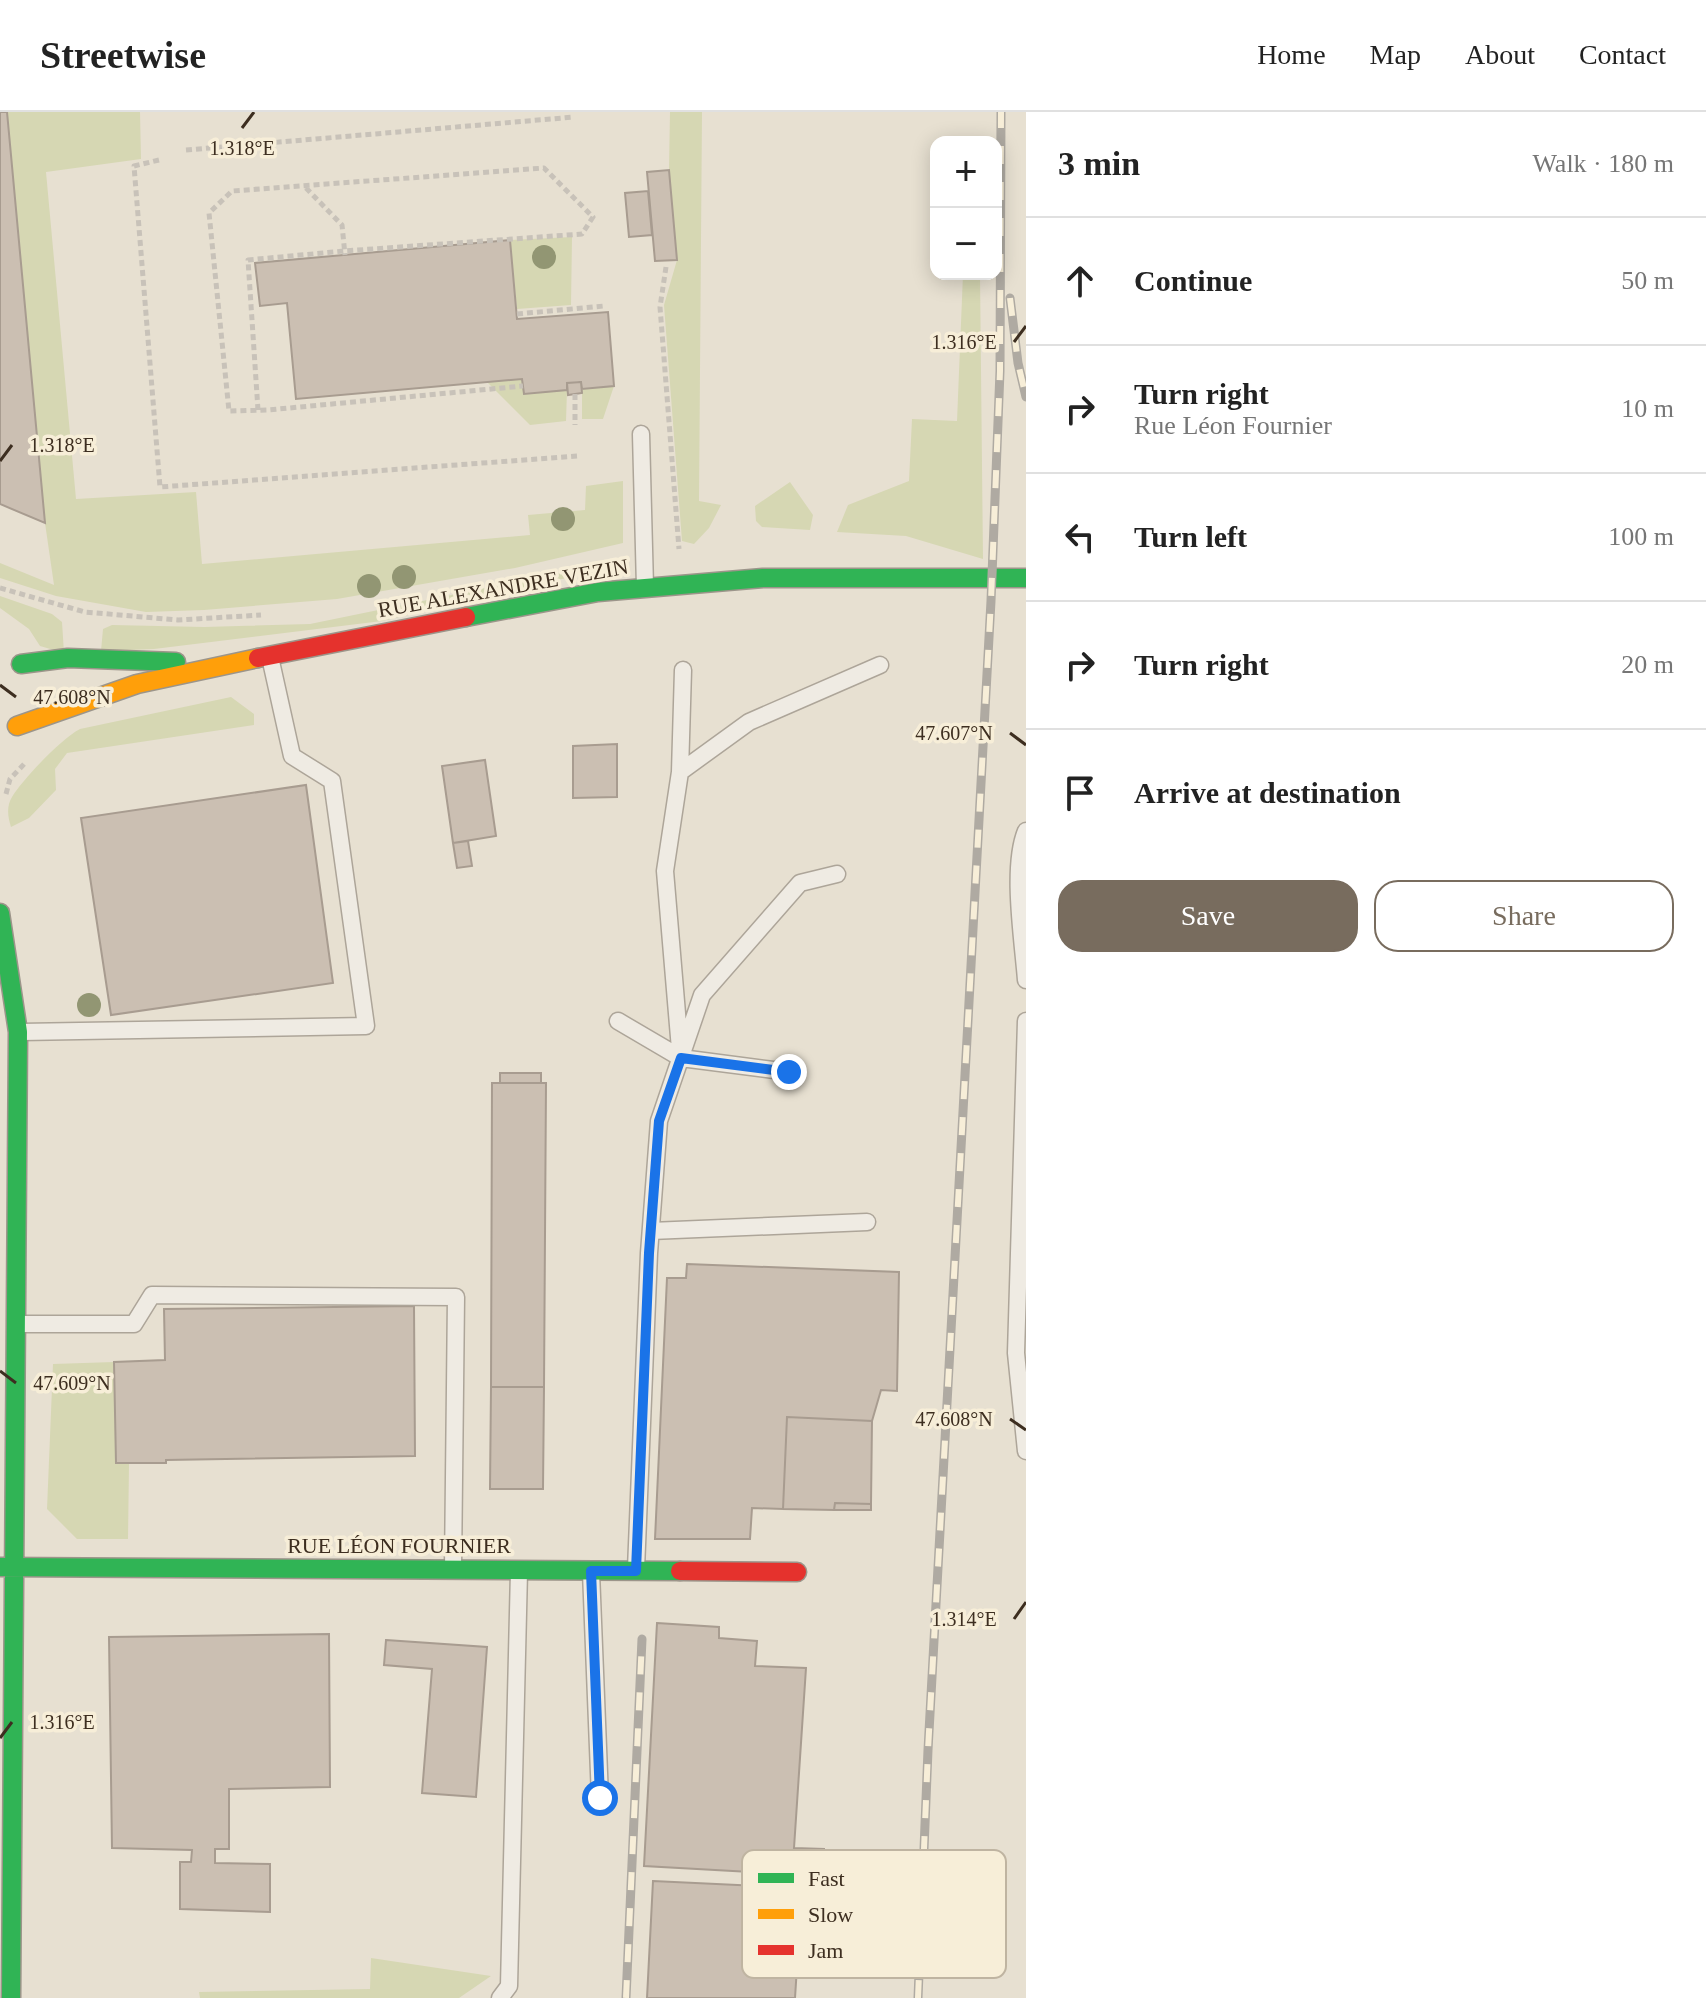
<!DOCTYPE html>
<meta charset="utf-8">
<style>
body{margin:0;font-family:"Times New Roman",serif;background:#f6f6f6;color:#222}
.controls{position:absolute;right:24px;top:24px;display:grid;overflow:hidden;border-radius:16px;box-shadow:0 4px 20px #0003}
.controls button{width:72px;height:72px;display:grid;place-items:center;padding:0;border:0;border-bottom:2px solid #e0e0e0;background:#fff;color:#222;font:40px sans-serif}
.stop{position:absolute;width:24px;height:24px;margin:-18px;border:6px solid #1a73e8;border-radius:50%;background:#fff}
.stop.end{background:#1a73e8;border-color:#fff;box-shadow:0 2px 8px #0008}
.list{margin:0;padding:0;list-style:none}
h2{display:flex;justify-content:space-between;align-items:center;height:104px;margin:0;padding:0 32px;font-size:34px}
h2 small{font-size:26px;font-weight:400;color:#767676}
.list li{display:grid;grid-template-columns:52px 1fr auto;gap:24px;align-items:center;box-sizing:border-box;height:128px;padding:0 32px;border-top:2px solid #e0e0e0}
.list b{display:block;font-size:30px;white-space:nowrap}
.list p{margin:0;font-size:26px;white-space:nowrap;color:#767676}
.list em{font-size:26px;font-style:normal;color:#767676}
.actions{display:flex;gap:16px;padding:24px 32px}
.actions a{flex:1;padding:18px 0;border:2px solid #786c5e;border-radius:24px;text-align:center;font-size:28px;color:#786c5e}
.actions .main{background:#786c5e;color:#fff}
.icon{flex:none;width:44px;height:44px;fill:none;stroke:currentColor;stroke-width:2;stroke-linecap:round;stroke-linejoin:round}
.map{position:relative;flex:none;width:1026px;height:1886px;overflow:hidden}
header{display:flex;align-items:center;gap:48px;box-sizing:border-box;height:112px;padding:0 40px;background:#fff;border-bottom:2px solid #e0e0e0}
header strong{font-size:38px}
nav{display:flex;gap:44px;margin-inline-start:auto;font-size:28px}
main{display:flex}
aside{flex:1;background:#fff}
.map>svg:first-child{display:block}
.green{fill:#d6d7b3}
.building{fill:#cbbfb2;stroke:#a89c90;stroke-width:2}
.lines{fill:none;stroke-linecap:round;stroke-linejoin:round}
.lane-casing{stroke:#ada599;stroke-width:19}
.fast-casing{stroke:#9c958a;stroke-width:21}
.slow-casing{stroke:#9c958a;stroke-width:21}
.jam-casing{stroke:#9c958a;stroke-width:21}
.path{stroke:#c8c2b9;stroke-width:5;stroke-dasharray:6 4;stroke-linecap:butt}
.lane{stroke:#efebe3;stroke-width:16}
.fast{stroke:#30b455;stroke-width:18}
.slow{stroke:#ff9f0a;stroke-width:18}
.jam{stroke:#e5322d;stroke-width:18}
.rail-casing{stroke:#afaaa2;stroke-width:9}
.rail{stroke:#f7eed8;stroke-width:6;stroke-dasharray:18;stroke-linecap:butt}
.tree{fill:#929673}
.route{stroke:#1a73e8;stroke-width:10}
.ticks{fill:none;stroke:#3d2e20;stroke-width:3}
.labels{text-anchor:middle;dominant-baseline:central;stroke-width:7;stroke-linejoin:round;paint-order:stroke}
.street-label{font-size:22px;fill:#3d2e20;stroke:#f7eed8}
.key{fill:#f7eed8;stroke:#bfb4a1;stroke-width:2}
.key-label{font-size:22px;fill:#3d2e20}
.ticks-label{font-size:20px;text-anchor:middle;fill:#3d2e20;stroke:#f7eed8;stroke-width:7;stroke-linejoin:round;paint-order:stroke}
</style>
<header>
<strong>Streetwise</strong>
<nav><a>Home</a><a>Map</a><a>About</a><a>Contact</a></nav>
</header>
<main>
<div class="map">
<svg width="1026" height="1886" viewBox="0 0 1026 1886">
<rect width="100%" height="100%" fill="#e7e0d1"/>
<!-- green -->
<path class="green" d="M7 0H140L141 47 46 60 76 387 196 380 202 452 530 423 528 403 585 398 586 374 623 369V431L515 456 337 487 204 498 146 500 56 484 0 466V451L54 473 45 411Z
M670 0H702L699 389 721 393 709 416 694 432 682 429 664 193 677 148 669 58Z
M572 125 571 193 517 197 510 128Z
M963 162H980L983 447 906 424 837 420 848 393 909 369 912 307 957 309Z
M522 267 524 282 567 278 566 309 530 313 487 270Z
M614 274 603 307H582V277Z
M790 370 813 403 810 418 762 415 756 409 755 394Z
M618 449 575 464 382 509 154 537 101 539 103 517 112 513 204 515 310 512Z
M0 484 52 502 62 510 64 541 40 534 29 517 0 496Z
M231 585 254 602V613L67 641 55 657 56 678 29 706 11 715C8 705 6 695 12 685 23 667 62 626 80 617Z
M114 1250 116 1351 129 1352 128 1427H77L47 1397 53 1252Z
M371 1846 491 1864 459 1886H200L199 1880 370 1877Z"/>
<!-- building -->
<path class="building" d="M0 0H7L45 411 0 392Z
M669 58 677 148 655 149 647 60Z
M648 79 652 123 629 125 625 81Z
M510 128 517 207 608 200 614 274 582 277 581 270 567 271V278L524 282 522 267 296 287 287 191 260 194 255 151Z
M581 270 582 281 568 283 567 271Z
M617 632V685L573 686V634Z
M485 648 496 724 453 731 442 654Z
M306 673 333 871 111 903 81 706Z
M468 729 472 754 457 756 453 731Z
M500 961H541V971H500Z
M492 971H546L544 1275H491Z
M687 1152 899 1160 897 1279 881 1278 872 1309 787 1305 783 1397 752 1396 750 1427H655L667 1166H686Z
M414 1194 415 1344 166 1348V1351H116L114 1250 165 1248 164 1197Z
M491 1275H544L543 1377H490Z
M787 1305 872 1309 871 1392 835 1391 834 1398 783 1397Z
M835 1391 871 1392V1398H834Z
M657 1511 719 1515V1526L757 1529 755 1554 806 1556 794 1736 824 1737 823 1774 804 1773V1763L644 1754Z
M329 1522 330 1675 229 1677V1737H215V1751L270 1752V1800L180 1797V1750H191L192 1738 112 1736 109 1525Z
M386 1528 487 1535 476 1685 422 1681 432 1557 384 1553Z
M653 1769 802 1776 795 1886H647Z"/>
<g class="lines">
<defs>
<path id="lane" d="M641 322 645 475
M680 660 683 558
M1026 719C1011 755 1023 828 1026 868
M618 909 681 946 789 960
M1026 909 1016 1241 1026 1339
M21 920 366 914 332 669 292 644 270 545
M680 937 665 759 680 660 749 610 880 553
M651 1119 867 1110
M18 1212H134L152 1183 456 1185 453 1456
M636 1457 649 1141 659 1009 702 883 800 771 837 762
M591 1460 600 1686
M500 1886 509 1874 519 1459"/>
<path id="fast" d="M466 505 598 480 763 466H1026
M21 552 68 546 176 550
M0 801 18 920 11 1886
M0 1455 680 1459"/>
<path id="slow" d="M17 614 137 572 258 546"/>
<path id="jam" d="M258 546 466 505
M680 1459 797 1460"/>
</defs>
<!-- lane casing -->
<use href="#lane" class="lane-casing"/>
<!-- fast casing -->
<use href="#fast" class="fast-casing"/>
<!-- slow casing -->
<use href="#slow" class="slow-casing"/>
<!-- jam casing -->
<use href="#jam" class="jam-casing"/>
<!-- path -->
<path class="path" d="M186 38 574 5
M159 48 134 54 160 375 577 344
M306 76 342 113 345 143
M666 155 660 195 679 437
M517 202 604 194
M575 282V313
M258 298 248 148 344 139 582 122 593 105 544 56 232 79 209 101 229 299 268 298 523 274
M0 476 85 500 178 508 261 503
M6 682 10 667 26 650"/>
<!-- lane -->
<use href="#lane" class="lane"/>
<!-- fast -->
<use href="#fast" class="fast"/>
<!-- slow -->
<use href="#slow" class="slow"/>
<!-- jam -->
<use href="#jam" class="jam"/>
<defs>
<path id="rail" d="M1010 186 1018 251 1026 285
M626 1886 642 1527
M918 1886 928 1638 991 489 1000 259 1001 0"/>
</defs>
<!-- rail casing -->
<use href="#rail" class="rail-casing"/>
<!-- rail -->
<use href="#rail" class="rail"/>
</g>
<!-- trees -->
<g class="tree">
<circle cx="544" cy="145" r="12"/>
<circle cx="563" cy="407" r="12"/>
<circle cx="404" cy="465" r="12"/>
<circle cx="369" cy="474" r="12"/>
<circle cx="89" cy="893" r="12"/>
</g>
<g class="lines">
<!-- route -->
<path class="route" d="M600 1686 591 1459H636L649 1141 659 1009 681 946 789 960"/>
</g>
<!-- ticks -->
<path class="ticks" d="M242 16 254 0M1014 230 1026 214M0 349 12 333M0 573 16 585M1010 621 1026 633M0 1259 16 1271M1010 1307 1026 1318M1014 1507 1026 1490M0 1626 12 1610"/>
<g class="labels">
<!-- street labels -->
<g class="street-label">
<text transform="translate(503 476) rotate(-10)">RUE ALEXANDRE VEZIN</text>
<text x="399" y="1433">RUE LÉON FOURNIER</text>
</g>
</g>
<!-- legend -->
<rect x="742" y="1738" width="264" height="128" rx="12" class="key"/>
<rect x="758" y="1761" width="36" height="10" fill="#30b455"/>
<rect x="758" y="1797" width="36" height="10" fill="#ff9f0a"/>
<rect x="758" y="1833" width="36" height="10" fill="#e5322d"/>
<g class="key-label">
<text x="808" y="1774">Fast</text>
<text x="808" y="1810">Slow</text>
<text x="808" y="1846">Jam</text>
</g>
<g class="ticks-label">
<text x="242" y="43">1.318°E</text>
<text x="964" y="237">1.316°E</text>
<text x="62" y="340">1.318°E</text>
<text x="72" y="592">47.608°N</text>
<text x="954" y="628">47.607°N</text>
<text x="72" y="1278">47.609°N</text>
<text x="954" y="1314">47.608°N</text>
<text x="964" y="1514">1.314°E</text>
<text x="62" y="1617">1.316°E</text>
</g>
</svg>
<div class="controls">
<button>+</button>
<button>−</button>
</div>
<div class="stop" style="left:600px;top:1686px"></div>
<div class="stop end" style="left:789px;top:960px"></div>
</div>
<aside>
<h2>3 min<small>Walk · 180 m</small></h2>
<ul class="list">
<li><svg class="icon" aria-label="ahead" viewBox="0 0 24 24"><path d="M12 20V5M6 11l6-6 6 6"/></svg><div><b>Continue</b></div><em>50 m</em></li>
<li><svg class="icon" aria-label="right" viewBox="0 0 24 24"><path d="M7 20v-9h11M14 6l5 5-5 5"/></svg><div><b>Turn right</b><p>Rue Léon Fournier</p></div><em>10 m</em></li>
<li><svg class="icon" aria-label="left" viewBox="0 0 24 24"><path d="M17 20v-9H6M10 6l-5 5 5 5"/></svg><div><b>Turn left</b></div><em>100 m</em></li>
<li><svg class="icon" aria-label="right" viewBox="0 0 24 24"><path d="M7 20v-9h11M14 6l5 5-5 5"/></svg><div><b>Turn right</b></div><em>20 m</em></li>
<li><svg class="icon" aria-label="arrive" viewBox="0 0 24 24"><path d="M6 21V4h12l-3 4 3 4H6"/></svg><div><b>Arrive at destination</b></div></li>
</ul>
<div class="actions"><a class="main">Save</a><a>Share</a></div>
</aside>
</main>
